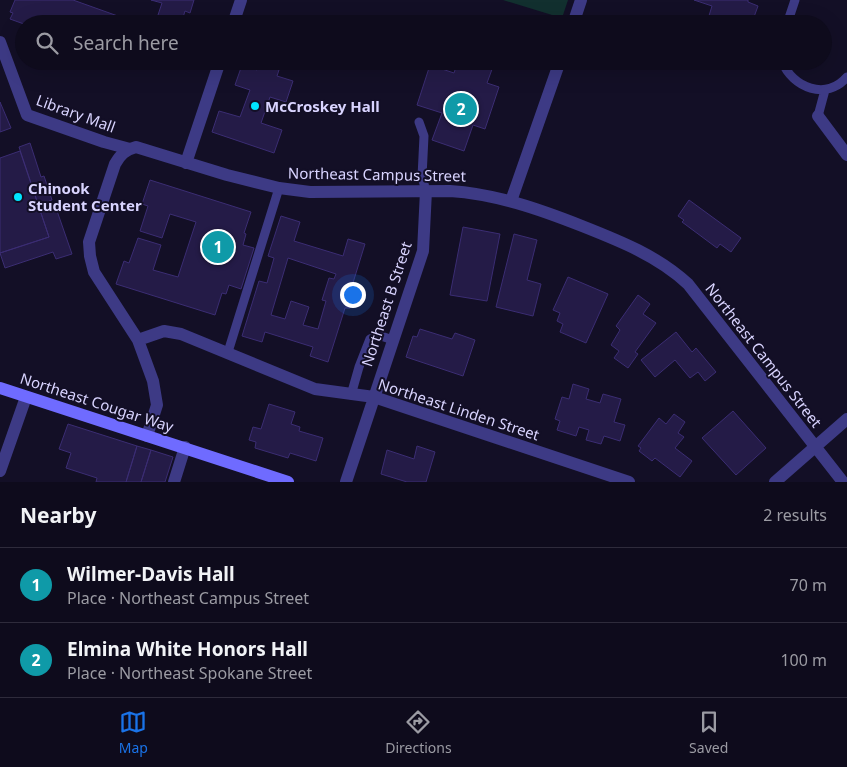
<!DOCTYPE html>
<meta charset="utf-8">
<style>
body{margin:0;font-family:"Noto Sans",sans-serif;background:#1c1929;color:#f1f3f6}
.you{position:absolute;left:352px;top:294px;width:18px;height:18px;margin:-12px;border:4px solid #fff;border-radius:50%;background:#1a73e8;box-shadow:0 0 0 8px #1a73e833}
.badge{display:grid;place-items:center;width:32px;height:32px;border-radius:50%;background:#1a73e8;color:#fff;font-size:16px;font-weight:700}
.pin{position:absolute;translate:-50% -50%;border:2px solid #fff;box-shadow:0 1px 5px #0006}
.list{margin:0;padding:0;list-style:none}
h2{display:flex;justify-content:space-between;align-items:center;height:65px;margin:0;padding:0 20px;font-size:21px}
h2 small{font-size:16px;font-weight:400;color:#9b9ba3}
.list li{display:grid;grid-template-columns:32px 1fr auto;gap:15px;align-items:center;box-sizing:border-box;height:75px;padding:0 20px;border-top:1px solid #2e2b3b}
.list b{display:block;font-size:19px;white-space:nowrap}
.list p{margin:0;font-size:16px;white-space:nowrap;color:#9b9ba3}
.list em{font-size:16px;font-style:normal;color:#9b9ba3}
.icon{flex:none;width:28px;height:28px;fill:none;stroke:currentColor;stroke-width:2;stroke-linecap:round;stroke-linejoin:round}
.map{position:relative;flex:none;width:847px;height:482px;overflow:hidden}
.search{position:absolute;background:#0e0b1c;box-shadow:0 5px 20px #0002;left:15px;right:15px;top:15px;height:55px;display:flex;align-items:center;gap:12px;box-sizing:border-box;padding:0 18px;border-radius:28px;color:#9b9ba3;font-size:19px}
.sheet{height:215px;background:#0e0b1c}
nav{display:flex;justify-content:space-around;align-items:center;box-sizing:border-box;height:70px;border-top:1px solid #2e2b3b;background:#0e0b1c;font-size:14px;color:#9b9ba3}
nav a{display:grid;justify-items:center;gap:2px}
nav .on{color:#1a73e8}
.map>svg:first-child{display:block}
.green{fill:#12302f}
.building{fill:#241b47;stroke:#3b2d73;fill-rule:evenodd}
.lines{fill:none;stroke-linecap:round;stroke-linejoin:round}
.lane{stroke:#3d3a85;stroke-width:9}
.street{stroke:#3d3a85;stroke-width:12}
.secondary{stroke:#6f6bff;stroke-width:12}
.poi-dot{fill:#00e5ff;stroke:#130f26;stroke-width:2}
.labels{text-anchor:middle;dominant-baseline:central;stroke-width:4;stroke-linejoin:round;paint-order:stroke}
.poi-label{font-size:15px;font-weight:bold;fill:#d9d4ff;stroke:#130f26;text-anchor:start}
.street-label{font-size:15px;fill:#d9d4ff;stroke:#130f26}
</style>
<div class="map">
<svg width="847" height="482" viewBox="0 0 847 482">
<rect width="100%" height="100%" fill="#130f26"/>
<!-- green -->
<path class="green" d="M503 0H568L562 18Z"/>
<!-- building -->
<path class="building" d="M15 0H73L129 20 127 24H24L10 19 13 13 10 12Z
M151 0H194L190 13 185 11 181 24H155L162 3Z
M694 0H748V2L758 6 754 17 765 21 764 24H720L708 19 712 6Z
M163 61H189L187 69Z
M458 61H495L487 83 499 87 485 129 473 125 464 151 432 140 442 113 417 105 430 65 454 73Z
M259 64 279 70 277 76 293 81 286 102 270 97 261 123 282 130 274 153 212 132 219 111 240 117 250 90 235 85 242 65 257 70Z
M0 102 11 128 0 132Z
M30 143 41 177 44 176 52 200 49 201 52 209 56 208 72 254 56 259 53 252 5 268 0 253 49 237 19 147Z
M20 151 49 237 0 253V158Z
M150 180 251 212 244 233 246 234 243 245 254 248 241 289 229 285 226 294 222 293 215 315 116 284 124 261 129 263 138 238 161 245 153 270 178 277 196 222 170 214 162 238 140 231 148 206 142 204Z
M689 200 741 238 731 252 720 244 717 248 682 222 684 220 678 216Z
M281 216 300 222 294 241 343 256 348 239 365 244 352 286 357 287 350 308H345L328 362 310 356 313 347 265 332 262 342 242 336 259 281 267 283 274 258 268 256ZM288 258 336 274 334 279 329 278 322 300 326 301 318 329 303 325 309 307 291 301 285 319 271 315Z
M463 227 500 234 487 301 450 295Z
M514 234 537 240 527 280 541 284 533 316 496 307Z
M568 277 608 294 586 343 560 332 563 324 557 321 560 313 553 310Z
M638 295 650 304 643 314 656 323 635 352 638 354 628 368 614 358 619 351 611 345 620 330 616 326Z
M420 329 452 339 455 333 475 340 463 376 406 357 413 336 417 337Z
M676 332 692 352 696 348 716 372 705 381 698 372 690 378 675 360 655 377 641 360Z
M573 384 589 389 586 399 600 403 603 394 621 399 614 422 625 425 620 441 604 436 601 444 586 440 589 430 579 427 576 436 557 430 560 421 555 419 562 397 569 399Z
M269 404 295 412 291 424 300 427 299 431 323 438 316 461 290 453 288 458 255 448 256 442 249 440 253 427 261 429Z
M733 411 766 448 736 475 702 438Z
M674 414 685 422 678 433 684 437 675 448 692 461 680 477 655 458 652 461 639 451 641 448 638 446 659 418 666 424Z
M68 424 137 446 126 482H96L97 478 66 468 71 453 59 449Z
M137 446 151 450 141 482H126Z
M417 446 435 452 426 482H407L381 474 387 450 414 459Z
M151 450 173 457 165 482H141Z"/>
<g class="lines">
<!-- lane -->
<path class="lane" d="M787 24 795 0
M782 61C792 88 827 101 847 77
M818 116 825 90
M419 122 424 136 422 177 426 191
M228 352 279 188
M351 395 359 367 370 339 378 335 393 340"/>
<!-- street -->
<path class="street" d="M233 24 241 0
M573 24 581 0
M0 42 27 115 104 142 130 149
M818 116 847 155
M186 163 220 61
M511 201 560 61
M138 340 164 331 181 334 315 389 374 397 629 482
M147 436 157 405 153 381 138 340 94 272 90 256 89 242 115 164C120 155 125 150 136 147L227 175 279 188 310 192 450 191C496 194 539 209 582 226 620 241 658 256 688 284L843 482
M0 471 26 397
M174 482 185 447
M346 482 423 251 426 191
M775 482 847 419"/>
<!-- secondary -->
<path class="secondary" d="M0 388 288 482"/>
</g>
<!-- markers -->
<g class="poi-dot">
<circle cx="255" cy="106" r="5"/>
<circle cx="18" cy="197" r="5"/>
</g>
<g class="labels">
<!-- poi labels -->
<g class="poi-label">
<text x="265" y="106">McCroskey Hall</text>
<text x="28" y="188">Chinook<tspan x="28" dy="17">Student Center</tspan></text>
</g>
<!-- street labels -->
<g class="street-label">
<text transform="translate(76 113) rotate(20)">Library Mall</text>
<text transform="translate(377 174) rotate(1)">Northeast Campus Street</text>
<text transform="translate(386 304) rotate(-72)">Northeast B Street</text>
<text transform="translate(764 355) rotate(52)">Northeast Campus Street</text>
<text transform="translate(97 402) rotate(18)">Northeast Cougar Way</text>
<text transform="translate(459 409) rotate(18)">Northeast Linden Street</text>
</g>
</g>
</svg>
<div class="you"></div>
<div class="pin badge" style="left:218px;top:247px;background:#0f9aa8">1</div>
<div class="pin badge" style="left:461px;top:109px;background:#0f9aa8">2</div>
<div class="search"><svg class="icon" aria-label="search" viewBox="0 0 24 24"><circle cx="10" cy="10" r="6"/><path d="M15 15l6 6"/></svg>Search here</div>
</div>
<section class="sheet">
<h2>Nearby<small>2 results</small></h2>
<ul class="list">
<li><span class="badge" style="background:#0f9aa8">1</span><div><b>Wilmer-Davis Hall</b><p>Place · Northeast Campus Street</p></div><em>70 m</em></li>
<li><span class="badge" style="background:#0f9aa8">2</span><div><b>Elmina White Honors Hall</b><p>Place · Northeast Spokane Street</p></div><em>100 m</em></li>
</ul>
</section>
<nav>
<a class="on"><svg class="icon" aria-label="map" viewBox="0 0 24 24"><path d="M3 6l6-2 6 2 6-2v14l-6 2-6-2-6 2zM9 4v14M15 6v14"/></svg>Map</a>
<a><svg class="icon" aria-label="directions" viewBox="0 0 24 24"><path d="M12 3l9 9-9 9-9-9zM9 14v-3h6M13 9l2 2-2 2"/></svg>Directions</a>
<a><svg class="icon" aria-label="saved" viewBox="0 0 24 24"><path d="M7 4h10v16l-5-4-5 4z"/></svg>Saved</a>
</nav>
